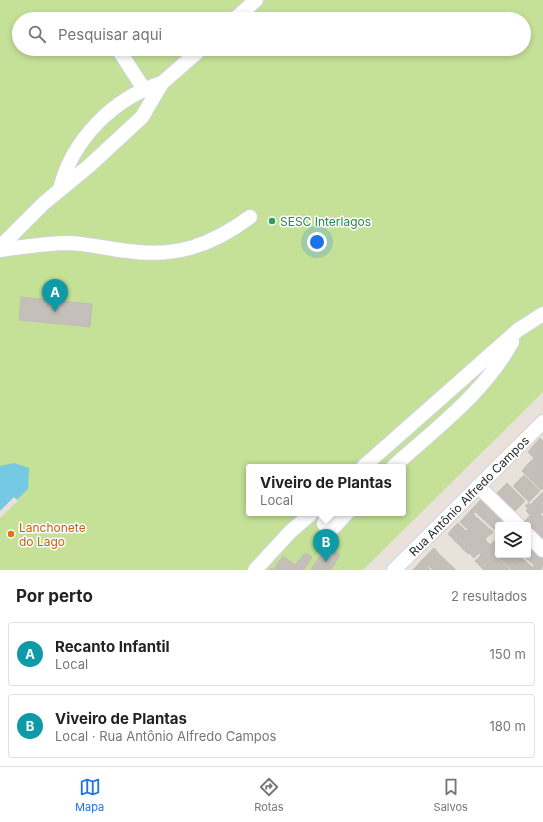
<!DOCTYPE html>
<html lang="pt">
<meta charset="utf-8">
<style>
body{margin:0;font-family:Inter,sans-serif;background:#f6f6f6;color:#222}
.controls{position:absolute;right:12px;bottom:12px;display:grid;overflow:hidden;border-radius:4px;box-shadow:0 2px 6px #0003}
.controls button{width:36px;height:36px;display:grid;place-items:center;padding:0;border:0;border-bottom:1px solid #e0e0e0;background:#fff;color:#222;font:20px sans-serif}
.you{position:absolute;left:317px;top:242px;width:14px;height:14px;margin:-10px;border:3px solid #fff;border-radius:50%;background:#1a73e8;box-shadow:0 0 0 6px #1a73e833}
.badge{display:grid;place-items:center;width:26px;height:26px;border-radius:50%;background:#1a73e8;color:#fff;font-size:13px;font-weight:700}
.pin{position:absolute;translate:-50% -33px;filter:drop-shadow(0 1px 2px #0008)}
.pin::after{content:'';position:absolute;top:21px;width:14px;height:12px;background:inherit;clip-path:polygon(0 0,100% 0,50% 100%)}
.popup{position:absolute;left:246px;top:464px;width:160px;height:52px;box-sizing:border-box;display:grid;place-content:center;border-radius:4px;background:#fff;filter:drop-shadow(0 1px 3px #0005);font-size:13px;white-space:nowrap;color:#767676}
.popup b{font-size:15px;color:#222}
.popup::after{content:'';position:absolute;left:50%;top:100%;margin-left:-8px;border:8px solid transparent;border-top-color:#fff}
.list{margin:0;padding:0;list-style:none}
h2{display:flex;justify-content:space-between;align-items:center;height:52px;margin:0;padding:0 16px;font-size:17px}
h2 small{font-size:13px;font-weight:400;color:#767676}
.list li{display:grid;grid-template-columns:26px 1fr auto;gap:12px;align-items:center;box-sizing:border-box;height:64px;margin:0 8px 8px;padding:0 8px;border:1px solid #e0e0e0;border-radius:4px}
.list b{display:block;font-size:15px;white-space:nowrap}
.list p{margin:0;font-size:13px;white-space:nowrap;color:#767676}
.list em{font-size:13px;font-style:normal;color:#767676}
.icon{flex:none;width:22px;height:22px;fill:none;stroke:currentColor;stroke-width:2;stroke-linecap:round;stroke-linejoin:round}
.map{position:relative;flex:none;width:543px;height:570px;overflow:hidden}
.search{position:absolute;background:#fff;box-shadow:0 2px 6px #0003;left:12px;right:12px;top:12px;height:44px;display:flex;align-items:center;gap:10px;box-sizing:border-box;padding:0 14px;border-radius:22px;color:#767676;font-size:15px}
.sheet{height:196px;background:#fff}
nav{display:flex;justify-content:space-around;align-items:center;box-sizing:border-box;height:56px;border-top:1px solid #e0e0e0;background:#fff;font-size:11px;color:#767676}
nav a{display:grid;justify-items:center;gap:2px}
nav .on{color:#1a73e8}
.map>svg:first-child{display:block}
.pitch{fill:#c4e197;fill-rule:evenodd}
.water{fill:#75c9e2}
.pier{fill:#e9e2da}
.building{fill:#c4bfb9;stroke:#c3bdb4}
.lines{fill:none;stroke-linecap:round;stroke-linejoin:round}
.minor-casing{stroke:#cfd3df;stroke-width:16}
.minor{stroke:#fff;stroke-width:14}
.leisure-dot{fill:#2e9e5b;stroke:#fff;stroke-width:1.5}
.food-dot{fill:#e8710a;stroke:#fff;stroke-width:1.5}
.labels{text-anchor:middle;dominant-baseline:central;stroke-width:3;stroke-linejoin:round;paint-order:stroke}
.leisure-label{font-size:12px;fill:#27864d;stroke:#fff;text-anchor:start}
.street-label{font-size:12px;fill:#272727;stroke:#fff}
.food-label{font-size:12px;fill:#c56008;stroke:#fff;text-anchor:start}
</style>
<div class="map">
<svg width="543" height="570" viewBox="0 0 543 570">
<rect width="100%" height="100%" fill="#e9e2da"/>
<!-- pitch -->
<path class="pitch" d="M0 0H543V392L363 570H0ZM19 19H524V49H19ZM249 467H403V513H249Z"/>
<!-- water -->
<path class="water" d="M14 463 29 468 28 489 0 516V466Z"/>
<!-- pier -->
<path class="pier" d="M14 497 18 501 0 518V511Z"/>
<!-- building -->
<path class="building" d="M21 297 92 304 90 327 19 320Z
M540 438 543 441V454L534 445Z
M534 445 543 454V464L541 465 528 452Z
M534 458 543 466V479L528 464Z
M528 464 543 479V488L541 490 522 471Z
M524 475 540 491 529 502 513 486Z
M507 483 525 501 514 512 496 494Z
M543 492V502L535 510 530 505Z
M485 495 505 517 494 529 472 509Z
M529 503 535 510 530 515 526 511 528 508 525 506Z
M542 503 543 512 540 515 535 510Z
M472 509 475 512 473 514 493 532 485 539 490 545 497 538 495 536 498 534V548L493 554 460 522Z
M535 510 543 517V543L528 528V525L523 523Z
M458 523 466 531 468 530 493 554 486 560 453 528Z
M453 528 479 553 474 558 469 553 468 554 448 534Z
M528 537 543 552V564L528 550Z
M326 546 340 555 331 570H311Z
M434 548 440 555 456 570H444L428 554Z
M528 550 543 564 541 570H536L533 567 534 565 523 555H528Z
M305 553 312 557 304 570H269L271 568 273 570 283 556 295 565Z
M428 554 444 570H433L422 560Z
M493 554 496 557 510 570H496L486 560Z
M481 555 486 560 480 566 475 561Z
M499 555H507L523 570H512L499 558 501 557Z
M507 555H518L536 570H523Z
M422 560 430 570H413Z
M486 560 496 570H484L480 566Z"/>
<g class="lines">
<defs>
<path id="minor" d="M235 19 256 0
M118 49 144 89
M60 189C72 140 113 98 162 83
M0 247 44 203 89 166 142 117 162 83 201 49
M0 250C23 247 47 243 70 243 90 244 108 249 128 251 176 258 212 245 250 217
M363 467 518 330 543 314
M393 467C435 429 485 392 512 342
M478 486 518 525
M328 513 324 524 328 529 334 527 347 513
M528 535 543 550
M255 570 290 532 312 513
M394 570 543 422"/>
</defs>
<!-- minor casing -->
<use href="#minor" class="minor-casing"/>
<!-- minor -->
<use href="#minor" class="minor"/>
</g>
<!-- markers -->
<circle class="leisure-dot" cx="272" cy="221" r="4"/>
<circle class="food-dot" cx="11" cy="534" r="4"/>
<g class="labels">
<!-- leisure labels -->
<g class="leisure-label">
<text x="280" y="221">SESC Interlagos</text>
</g>
<!-- street labels -->
<g class="street-label">
<text transform="translate(469 496) rotate(-45)">Rua Antônio Alfredo Campos</text>
</g>
<!-- food labels -->
<g class="food-label">
<text x="19" y="527">Lanchonete<tspan x="19" dy="14">do Lago</tspan></text>
</g>
</g>
</svg>
<div class="controls">
<button><svg class="icon" aria-label="layers" viewBox="0 0 24 24"><path d="M12 4l9 5-9 5-9-5zM3 14l9 5 9-5"/></svg></button>
</div>
<div class="you"></div>
<div class="pin badge" style="left:55px;top:312px;background:#0f9aa8">A</div>
<div class="pin badge" style="left:326px;top:562px;background:#0f9aa8">B</div>
<div class="popup"><b>Viveiro de Plantas</b>Local</div>
<div class="search"><svg class="icon" aria-label="search" viewBox="0 0 24 24"><circle cx="10" cy="10" r="6"/><path d="M15 15l6 6"/></svg>Pesquisar aqui</div>
</div>
<section class="sheet">
<h2>Por perto<small>2 resultados</small></h2>
<ul class="list">
<li><span class="badge" style="background:#0f9aa8">A</span><div><b>Recanto Infantil</b><p>Local</p></div><em>150 m</em></li>
<li><span class="badge" style="background:#0f9aa8">B</span><div><b>Viveiro de Plantas</b><p>Local · Rua Antônio Alfredo Campos</p></div><em>180 m</em></li>
</ul>
</section>
<nav>
<a class="on"><svg class="icon" aria-label="map" viewBox="0 0 24 24"><path d="M3 6l6-2 6 2 6-2v14l-6 2-6-2-6 2zM9 4v14M15 6v14"/></svg>Mapa</a>
<a><svg class="icon" aria-label="directions" viewBox="0 0 24 24"><path d="M12 3l9 9-9 9-9-9zM9 14v-3h6M13 9l2 2-2 2"/></svg>Rotas</a>
<a><svg class="icon" aria-label="saved" viewBox="0 0 24 24"><path d="M7 4h10v16l-5-4-5 4z"/></svg>Salvos</a>
</nav>
